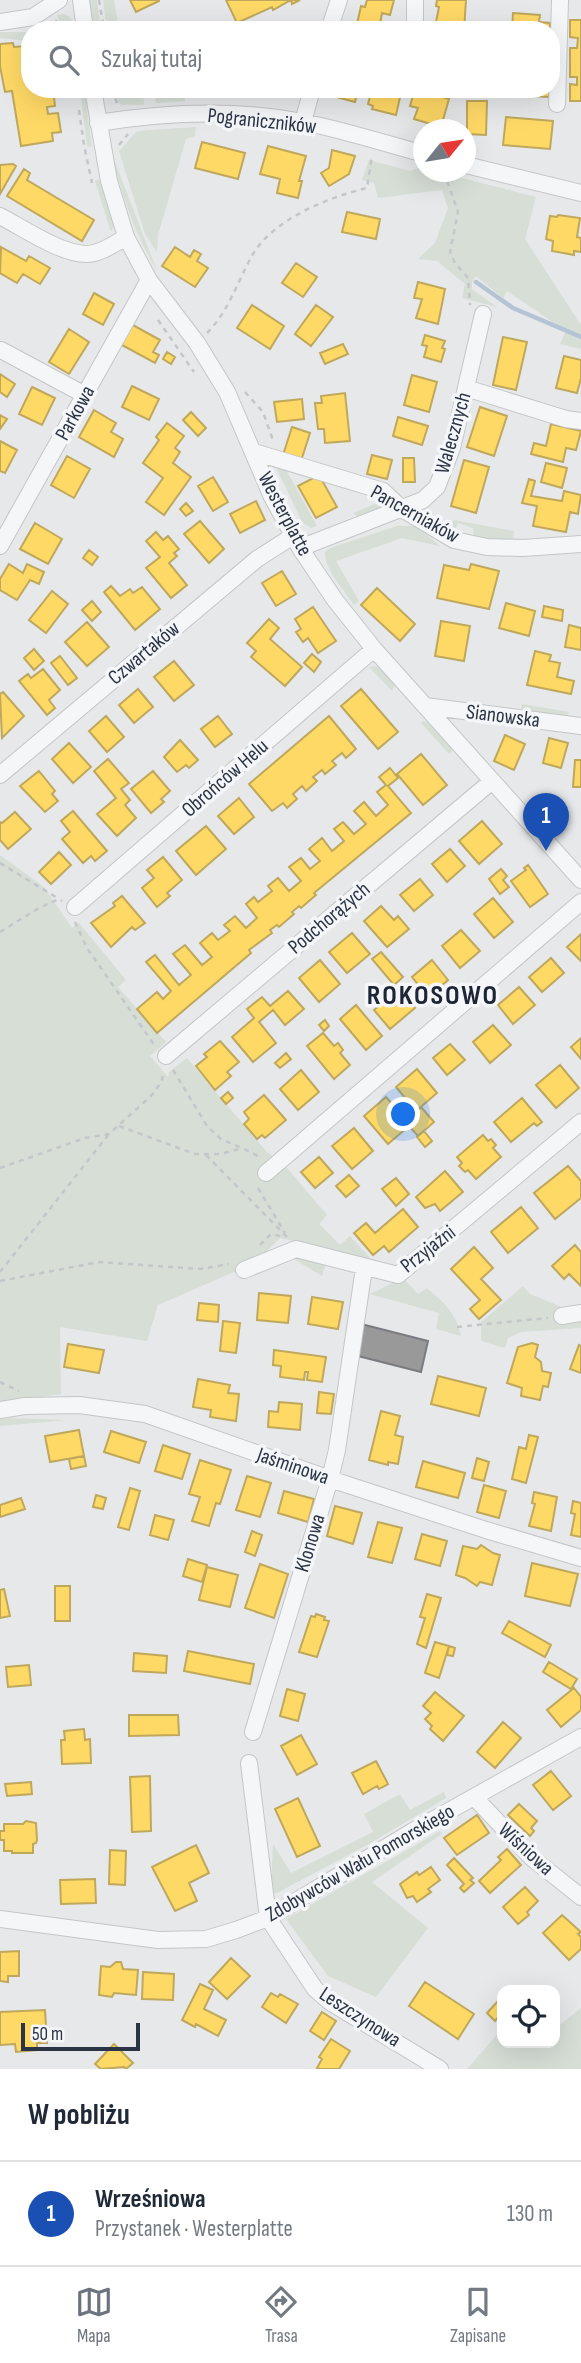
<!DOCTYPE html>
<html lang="pl">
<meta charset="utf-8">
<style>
body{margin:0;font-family:"Sofia Sans Condensed",sans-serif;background:#f6f6f7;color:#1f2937}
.controls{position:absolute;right:21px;bottom:21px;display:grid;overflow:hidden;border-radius:14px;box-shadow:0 7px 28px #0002}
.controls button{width:63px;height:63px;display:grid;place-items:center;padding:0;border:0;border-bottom:2px solid #e0e1e3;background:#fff;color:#1f2937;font:35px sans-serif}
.compass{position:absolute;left:413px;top:119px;width:63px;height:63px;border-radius:50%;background:#fff;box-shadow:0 7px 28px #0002;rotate:60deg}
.scale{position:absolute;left:21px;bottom:18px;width:119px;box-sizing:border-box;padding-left:7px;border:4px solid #2b3445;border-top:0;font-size:19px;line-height:24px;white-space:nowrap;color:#2b3445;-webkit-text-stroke:5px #f4f6f9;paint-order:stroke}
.you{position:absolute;left:404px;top:1115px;width:24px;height:24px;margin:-18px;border:5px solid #fff;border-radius:50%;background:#1a73e8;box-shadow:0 0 0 10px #1a73e833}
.badge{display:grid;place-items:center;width:46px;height:46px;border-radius:50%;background:#6c737f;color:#fff;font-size:23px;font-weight:700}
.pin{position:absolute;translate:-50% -58px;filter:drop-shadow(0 2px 4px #0008)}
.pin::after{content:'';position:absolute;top:37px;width:24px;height:21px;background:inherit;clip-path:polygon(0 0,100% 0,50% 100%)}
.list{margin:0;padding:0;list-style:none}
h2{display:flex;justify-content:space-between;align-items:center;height:91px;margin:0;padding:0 28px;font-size:30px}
h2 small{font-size:23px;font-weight:400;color:#747a83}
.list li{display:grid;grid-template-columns:46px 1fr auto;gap:21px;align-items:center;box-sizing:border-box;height:105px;padding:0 28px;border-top:2px solid #e0e1e3}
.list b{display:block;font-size:26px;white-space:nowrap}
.list p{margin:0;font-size:23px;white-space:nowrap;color:#747a83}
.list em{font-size:23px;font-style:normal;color:#747a83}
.icon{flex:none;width:38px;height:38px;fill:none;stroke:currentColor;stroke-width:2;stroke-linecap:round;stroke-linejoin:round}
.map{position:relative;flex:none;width:581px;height:2069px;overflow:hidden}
.search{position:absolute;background:#fff;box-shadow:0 7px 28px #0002;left:21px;right:21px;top:21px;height:77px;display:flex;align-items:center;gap:18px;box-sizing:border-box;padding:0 24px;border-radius:28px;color:#747a83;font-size:26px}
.sheet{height:196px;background:#fff}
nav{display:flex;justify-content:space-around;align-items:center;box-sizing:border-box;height:98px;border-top:2px solid #e0e1e3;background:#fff;font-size:19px;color:#747a83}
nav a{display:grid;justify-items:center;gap:4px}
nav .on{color:#6c737f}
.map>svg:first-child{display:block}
.green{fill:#d6ded6}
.homes{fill:#ffd966;stroke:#bfa85c;stroke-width:2}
.industry{fill:#999;stroke:#787b80;stroke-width:2}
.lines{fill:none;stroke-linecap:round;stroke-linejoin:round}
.stream{stroke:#b4c4d5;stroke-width:4.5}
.minor-casing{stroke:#c4c6c8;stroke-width:18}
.path{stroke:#c5c6ca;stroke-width:2.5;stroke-dasharray:5 5;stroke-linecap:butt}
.minor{stroke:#f5f6f7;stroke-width:16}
.labels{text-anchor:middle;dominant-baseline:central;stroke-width:7;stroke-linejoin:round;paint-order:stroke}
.street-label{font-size:21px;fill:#2b3445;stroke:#f4f6f9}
.district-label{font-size:28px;font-weight:bold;letter-spacing:2px;fill:#1d2536;stroke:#f4f6f9}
</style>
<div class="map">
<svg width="581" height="2069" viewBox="0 0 581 2069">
<rect width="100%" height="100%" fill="#e6e8ea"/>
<!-- green -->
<path class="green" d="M90 0H97L101 30H94Z
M103 0H114L119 30H107Z
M64 14 70 17 76 30H63L57 15Z
M0 32H30V41L0 38Z
M80 89H84L92 147 87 146Z
M115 89H147V92L143 93 144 105H121L118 101Z
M154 89H184L185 101 156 103Z
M196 127 195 136 186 139 158 235 157 252 145 234 119 151 137 131Z
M369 160 410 171 422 167 424 172H438L536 197 525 239 581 325V349L560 344 566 331 507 291 503 298 476 276 472 282V289L497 307 462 298 465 284 437 261 418 259 435 243 448 208 442 190 378 198 374 183 362 180Z
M115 162 157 271C136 235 125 204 114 164Z
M99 179 114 225 111 232 95 181Z
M275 465 285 468 317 526 311 528 302 522Z
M384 500 391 507 360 518 353 513Z
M454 520 514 531 513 540 494 541 474 538 473 528 458 523 454 533 444 528Z
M397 526H417L440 546 402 538 336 561 359 601 354 605C345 591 324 569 325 552L330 548Z
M374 666 378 667 395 685 392 691 369 667Z
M522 704 569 712 567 717 521 712Z
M423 721 427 722 453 750 449 754 421 723Z
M0 855 44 887 72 928 79 923 126 980 118 987 166 1042 150 1056 168 1077 169 1072 187 1058 266 1151 287 1168 327 1215 319 1224 340 1245 350 1236 372 1260 280 1238 267 1251 268 1269 244 1278 234 1272 158 1305 147 1341 60 1327 61 1394 0 1403Z
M299 1255 321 1261 325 1266 322 1276 294 1259 273 1267 274 1258Z
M403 1278 418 1294 427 1288C445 1304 455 1311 461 1336L436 1329 439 1313 370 1294Z
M523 1286 530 1294 576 1313 581 1310V1328L521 1332 508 1338 505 1348 481 1341V1322Z
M8 1418 67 1420 0 1426V1419Z
M444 1792 446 1798 367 1845 275 1894 271 1887 273 1844 291 1873 373 1832 364 1814 400 1794 410 1810Z
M440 1831 442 1834 372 1882 428 1928 376 1997 328 1976 286 1919Z
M581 2008V2069H467L502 2029V2043H555V2029Z"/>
<!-- homes -->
<path class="homes" d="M130 0H159V1L136 12Z
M226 0H300L292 4 291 0 273 10 272 7 237 23Z
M367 0H394L390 15 382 13 379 29 349 30 351 23 357 24 361 6 365 7Z
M437 0H466L464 30H439L440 23 436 22 439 7 436 6Z
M513 13 540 15 539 22 550 23V30H512Z
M570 20H581V101H570V84L577 85V77H570V48H577L578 38 570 37Z
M13 43 14 47 27 46 30 89H53L55 106 47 107 48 114 58 113 61 132 52 133 53 141 21 146 12 91 5 92 0 66V44Z
M331 89H358L355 102 329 95Z
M372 89H387L401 93 396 115 372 109 373 106 368 104Z
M415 89 449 99 441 127 414 119 418 108 410 106Z
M512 89H549V97L512 95Z
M467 101H487L486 135 467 134Z
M506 117 553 121 550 149 503 145Z
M202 142 245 153 238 179 195 168Z
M268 146 306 156 299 181H302L298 198 277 193 280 179 260 174Z
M332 150 355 156 349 174 329 186 321 173 329 168Z
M13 164 16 166 0 194V165Z
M24 169 30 173 27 180 94 220 82 241 7 196Z
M347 212 380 219 376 239 342 232Z
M558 215 580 218 577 237 581 238V252L574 251V255L552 251 553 241 546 239 550 216 557 217Z
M1 247 26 261 29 256 50 268 40 284 23 274 17 283 0 273Z
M175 247 190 257 194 250 201 254 197 261 208 268 195 287 162 266Z
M296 263 317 277 303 297 282 283Z
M418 282 445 289 438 324 416 318 422 299 414 298Z
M94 293 114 304 103 325 83 314Z
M252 305 284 326 270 349 237 328Z
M316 305 333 317 311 346 295 334Z
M131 324 160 340 153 352 159 355 155 363 120 344Z
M69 329 89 342 69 374 49 362Z
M425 335 445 341 442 348 445 349 441 362 424 357 427 346 422 345Z
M503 337 527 342 516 390 493 385Z
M343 344 348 354 325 364 320 353Z
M167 352 175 357 171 364 163 359Z
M564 356 581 360V378L577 393 556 388Z
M0 374 15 384 7 397 0 392Z
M412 375 437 382 429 412 404 405Z
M132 386 159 399 149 420 122 407Z
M32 387 55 398 42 425 19 414Z
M345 393 350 441 325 443 324 429H318L315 403H322L321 396Z
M302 399 304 419 277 422 274 402Z
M480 407 507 416 494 456 467 447Z
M94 410 116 423 111 432 123 439 114 457 79 437Z
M191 412 206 428 198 436 183 420Z
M0 415 7 419 0 429Z
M398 417 428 426 422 445 393 436Z
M167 423 184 436 175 448 180 452 173 463 191 477 164 515 146 502 163 478 143 463 159 440 156 437Z
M551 424 581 431 576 450 566 448 563 462 531 454 534 443 546 446Z
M292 427 310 433 301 461 283 455Z
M0 441 17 450 5 473 0 471Z
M372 455 392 460 387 479 367 474Z
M67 456 90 469 74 498 51 485Z
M403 458H414L415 482H403Z
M464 460 489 467 476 513 451 506Z
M546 463 567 468 562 488 541 482Z
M319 475 337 507 316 518 298 486Z
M213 477 228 502 213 511 198 486Z
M529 479 535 481 531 496 562 501 564 491 581 495 578 514 570 512 566 532 533 526 537 506 522 503Z
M256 501 265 520 240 533 230 514Z
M186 503 193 511 186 516 180 509Z
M200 521 224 549 209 563 184 534Z
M35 523 62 539 48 564 20 549Z
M156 532 163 540 168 536 179 549 174 553 177 556 169 563 187 585 171 598 146 568 160 557 146 541Z
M89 550 98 557 92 565 83 558Z
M9 564 23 573 27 564 44 572 39 584 30 580 17 600 0 590V579Z
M471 564 499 571 489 609 437 598 444 565 469 570Z
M282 571 296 594 276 606 262 583Z
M111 586 120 596 130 589 133 593 142 587 160 609 135 630 104 592Z
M377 588 415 624 400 641 361 605Z
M52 591 68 604 46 633 29 620Z
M92 601 101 612 92 621 82 610Z
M506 603 535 611 529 636 499 628Z
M544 606 563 610 562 621 542 617Z
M313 607 336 641 318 653 308 638 303 642 296 632 301 629 295 619Z
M269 619 279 628 270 639 302 667 285 686 251 657 256 651 247 643Z
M441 621 470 626 464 661 435 656Z
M87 622 109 647 87 666 65 642Z
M569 625 581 628V650L565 647Z
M34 649 44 661 34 670 24 658Z
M535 651 551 655 549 661 560 663 557 677 574 681 571 694 527 685Z
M312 654 321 662 314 672 304 663Z
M60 656 77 678 68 685 51 663Z
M174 661 194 685 174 701 154 677Z
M43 669 60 690 49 700 55 708 47 715 19 681 28 674 31 678Z
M138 689 153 707 134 723 119 705Z
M361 689 398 732 378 749 341 706Z
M3 692 24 716 2 738 0 694Z
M106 716 124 737 107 752 89 731Z
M218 716 232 734 215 747 201 729Z
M329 716 356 749 346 758 342 753 332 761 336 765 325 774 322 770 313 777 317 781 306 791 302 786 293 794 297 799 287 808 283 803 272 811 249 784Z
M505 735 525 744 514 770 494 761Z
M549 738 568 743 561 768 543 763Z
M180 740 198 760 189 768 186 765 177 772 164 757Z
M69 743 91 767 73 783 52 759Z
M421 754 447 785 423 805 397 774Z
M108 759 129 783 121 789 130 800 125 805 136 818 117 836 97 814 116 798 94 771Z
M575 760H581V787H573Z
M390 768 398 778 388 786 411 813 314 893 316 895 301 908 299 906 292 912 294 914 279 927 277 925 270 930 272 933 249 950 251 953 157 1033 137 1009 157 992 163 999 171 991 146 962 155 955 179 985 191 975 173 954 185 945 202 965 212 957 200 943 212 933 218 940 230 931 224 925 235 916 246 928 257 918 246 904 254 897 258 902 272 891 268 886 278 878 289 891 301 881 289 867 301 858 310 869 320 861 309 849 322 838 332 851 344 841 334 829 343 822 354 834 366 824 354 811 364 802 376 816 388 805 377 792 386 785 379 777Z
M39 771 55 791 52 794 58 801 45 812 20 786Z
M153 771 170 791 161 799 164 802 151 813 131 789Z
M239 798 254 817 234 834 218 816Z
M73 811 107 851 95 861 91 856 83 863 62 839 70 832 61 821Z
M15 812 31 829 8 849 0 840V822L2 823Z
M482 821 502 844 479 864 459 841Z
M206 826 226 849 196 875 176 851Z
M450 849 465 866 447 882 432 864Z
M59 852 71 865 51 884 39 872Z
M163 857 182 880 167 893 170 896 157 907 142 888 154 878 147 870Z
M528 865 548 894 530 907 511 881 526 870 524 868Z
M501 869 507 876 503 880 509 887 500 894 489 879Z
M420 879 433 895 414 911 400 895Z
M122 896 145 923 135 930 132 927 111 947 91 923 115 906 113 903Z
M493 898 513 922 494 938 474 914Z
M381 906 394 920 398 916 409 929 387 947 364 921Z
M461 930 480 951 460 968 442 946Z
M352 933 370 954 347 973 329 952Z
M581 934V961L567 947Z
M381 952 403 977 394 985 372 959Z
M551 958 564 973 542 992 529 977Z
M320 960 340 984 319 1002 299 978Z
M432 960 448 980 428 997 412 977Z
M519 987 535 1005 513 1024 498 1005Z
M399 989 415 1008 390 1029 374 1010Z
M288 991 304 1009 285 1025 273 1010 259 1022 276 1043 253 1062 232 1037 254 1018 247 1009 262 997 270 1006Z
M356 1005 382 1036 366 1050 340 1019Z
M325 1020 329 1026 324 1031 319 1025Z
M493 1025 511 1045 490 1063 473 1042Z
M323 1033 334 1046 338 1043 343 1050 340 1053 350 1065 334 1079 307 1046Z
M581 1038V1059L571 1047Z
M220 1041 239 1062 227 1072 231 1076 215 1090 196 1066 207 1057 204 1054Z
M450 1044 465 1060 447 1075 433 1058Z
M286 1053 291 1059 280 1068 275 1063Z
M560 1065 579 1088 556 1108 536 1085Z
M417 1069 437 1093 416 1111 396 1087Z
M301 1070 319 1092 298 1110 280 1089Z
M228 1092 233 1098 226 1104 221 1098Z
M264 1095 286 1120 265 1138 262 1135 257 1139 244 1124 249 1119 244 1112Z
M386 1097 406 1120 421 1107 434 1122 418 1136 409 1126 388 1144 364 1116Z
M522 1098 542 1122 537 1126 534 1123 511 1142 494 1122Z
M354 1128 373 1151 352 1169 332 1146Z
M424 1131 432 1141 425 1147 417 1137Z
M483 1135 488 1141 491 1139 496 1145 493 1148 501 1157 476 1179 468 1170 465 1172 459 1166 462 1163 457 1157Z
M319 1157 333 1173 315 1188 301 1172Z
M568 1166 581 1181V1198L555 1219 534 1193Z
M445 1171 463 1192 440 1211 435 1204 425 1208 416 1197Z
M349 1175 359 1186 346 1197 336 1186Z
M396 1178 409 1194 396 1206 382 1189Z
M521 1207 538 1228 508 1253 491 1232Z
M403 1209 418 1227 389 1252 384 1246 373 1255 354 1233 366 1223 375 1233Z
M575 1245 581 1252V1286L569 1274 564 1279 552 1266Z
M474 1247 493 1268 481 1279 501 1300 479 1319 470 1309 480 1300 451 1269Z
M259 1293 291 1296 288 1323 257 1320Z
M312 1297 343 1302 338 1329 308 1324Z
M199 1303 219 1305 218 1322 197 1320Z
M223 1321 240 1323 236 1353 220 1351Z
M532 1343 538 1345 535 1357 541 1362 542 1371 551 1373 548 1387 543 1386 540 1400 521 1396 522 1388 507 1383 518 1347Z
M68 1344 104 1350 99 1373 64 1367Z
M579 1345 581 1346V1373L570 1369Z
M274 1350 326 1357 322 1382 307 1380 308 1372H305L304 1380 280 1377 281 1366 273 1365Z
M438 1376 486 1388 479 1416 431 1404Z
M198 1379 230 1385 228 1393 239 1394 236 1421 210 1417 211 1410 193 1407Z
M319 1392 334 1394 331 1414 317 1413Z
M279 1402 302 1404 300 1430 268 1427 269 1411 278 1412Z
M381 1411 400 1416 395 1435 403 1437 398 1464 388 1462V1465L369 1460Z
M79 1430 84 1456 50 1462 45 1436Z
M111 1431 146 1442 139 1463 104 1452Z
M529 1435 538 1437 526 1483 512 1479 519 1447 526 1449Z
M163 1445 190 1454 182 1479 155 1471Z
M84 1456 86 1466 71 1469 69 1459Z
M477 1458 489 1462 484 1481 472 1478Z
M200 1460 231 1470 220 1504 216 1503 209 1526 192 1521 200 1497 189 1494Z
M423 1461 465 1473 458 1498 416 1487Z
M247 1476 271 1483 260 1517 236 1510Z
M484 1485 506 1491 499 1518 477 1512Z
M130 1488 140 1491 129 1530 118 1527Z
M284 1491 314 1499 308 1522 278 1513Z
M534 1492 557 1497 551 1531 529 1526 535 1504 532 1503Z
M96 1495 106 1498 103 1509 93 1507Z
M21 1498 25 1509 0 1517V1505Z
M573 1501 581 1503V1537L571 1535 575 1514 571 1513Z
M335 1506 362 1513 353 1544 327 1536Z
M155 1515 174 1520 168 1540 150 1535Z
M378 1522 402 1528 392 1563 368 1557Z
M252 1531 262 1535 255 1556 245 1552Z
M422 1534 447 1541 440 1566 415 1559Z
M481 1545 493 1553 500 1555 492 1585 480 1582 477 1586 465 1578 456 1575 463 1546 477 1549Z
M188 1559 207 1565 202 1582 183 1576Z
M532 1563 578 1574 570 1606 525 1596Z
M260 1564 288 1574 274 1618 245 1608Z
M207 1567 238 1575 230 1607 199 1600Z
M55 1586H70V1621H55Z
M4 1589 10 1616 0 1618V1590Z
M427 1594 441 1598 426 1648 417 1644 425 1618 420 1617Z
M316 1614 325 1617 324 1620 329 1621 317 1657 299 1652 311 1616 315 1617Z
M509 1621 551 1645 545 1657 502 1633Z
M435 1642 449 1646 439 1678 425 1673Z
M449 1646 455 1648 453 1656 447 1655Z
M188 1651 254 1664 250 1684 184 1671Z
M134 1653 167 1656 166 1673 133 1671Z
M549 1662 577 1679 571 1689 543 1672Z
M29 1665 31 1685 8 1687 6 1667Z
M574 1688 581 1697V1710L561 1727 547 1710Z
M287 1689 305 1694 298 1721 280 1716Z
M435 1692 464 1716 443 1741 430 1729 432 1726 425 1719 431 1713 423 1706Z
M129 1715H178L179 1735 129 1736Z
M503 1722 521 1738 495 1768 477 1752Z
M84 1729 85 1740 90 1739 91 1763 62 1764 61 1740H65L64 1731Z
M301 1735 317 1764 297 1775 281 1746Z
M376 1761 388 1784 379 1789 377 1786 363 1794 352 1773Z
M551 1771 571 1796 553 1810 533 1785Z
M150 1776 151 1831 132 1832 130 1777Z
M31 1782 32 1794 7 1796 5 1784Z
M298 1798 320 1846 297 1857 275 1809Z
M519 1804 537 1821 531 1828 534 1831 530 1836 508 1815Z
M477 1815 489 1833 457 1855 444 1838Z
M26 1821 36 1823 37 1840 36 1843 33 1844V1853H12V1851H4V1840H0V1831H4V1824H23Z
M196 1845 209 1873 189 1883 197 1901 175 1911 152 1867Z
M507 1849 521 1865 490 1893 479 1881 501 1860 498 1857Z
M110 1850 126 1851 125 1885 109 1884Z
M454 1858 473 1878 470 1880 474 1883 464 1892 460 1888 464 1884 447 1865Z
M431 1867 440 1880 428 1889 431 1892 417 1902 413 1896 407 1898 400 1884 417 1872 419 1875Z
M95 1879 96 1903 61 1904 60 1880Z
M525 1887 538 1901 527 1912 529 1915 518 1924 503 1907Z
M562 1915 581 1932 578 1934 581 1937V1949L569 1960 543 1933Z
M19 1951V1976H8V1982L0 1981V1952Z
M231 1958 250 1976 227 1999 209 1982Z
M116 1962H121L123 1969 138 1970 136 1995 114 1993 112 1997 99 1995 101 1966 110 1967Z
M143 1972 174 1974 173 2000 142 1999Z
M425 1982 474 2014 458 2039 409 2006Z
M200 1984 213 1990 204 2009 226 2020 218 2036 196 2024 195 2027 182 2020Z
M271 1993 278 1997 280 1994 298 2004 286 2023 262 2007Z
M498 2001 502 2005V2013L495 2021 487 2013Z
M45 2010 47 2043H37V2050L16 2052 15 2044 0 2045V2012Z
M322 2012 336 2021 324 2040 310 2031Z
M331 2039 350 2051 339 2069H319L317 2068 322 2059 319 2057Z
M114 2044 133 2063 126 2069 124 2067 101 2069 95 2064Z"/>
<!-- industry -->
<path class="industry" d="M361 1324 428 1341 421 1372 354 1355Z"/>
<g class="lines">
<!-- stream -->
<path class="stream" d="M476 282 513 308 581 337"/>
<defs>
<path id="minor" d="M81 0 85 30
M0 22 33 17 59 0
M329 30 339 0
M415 30V0
M93 89 109 181 126 237 149 280 197 343 227 392 272 497 300 548 335 600 374 649 581 880
M557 104 560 0
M303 122 312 89
M98 123C166 112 236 109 303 122 343 130 384 143 424 154
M466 165 581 193
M0 216C23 228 61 254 86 254 100 254 114 244 126 237
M1 350 85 395
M466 388 566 419 581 421
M254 452 383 491 402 509 454 540 487 547 523 548 581 544
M0 546 149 280
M300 548 423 500 437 487 452 448 483 314
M425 706 581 726
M0 775 257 559 293 536
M75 907 374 649
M166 1056 492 781
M266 1173 581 902
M244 1270 296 1249 398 1275 581 1122
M562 1316 581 1313
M0 1410 25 1406 79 1405 145 1414 330 1479 486 1530 581 1558
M253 1732 330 1479 337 1450 364 1268
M249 1763 268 1918 315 1989 330 2002 440 2069
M475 1798 532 1858 581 1897
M0 1919 158 1940 206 1939 236 1930 268 1918 413 1831 581 1737"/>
</defs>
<!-- minor casing -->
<use href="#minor" class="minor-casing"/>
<!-- path -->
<path class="path" d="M99 0 104 30
M56 20 59 30
M112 89 118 106
M79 110 84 145 92 183
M119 145 128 134
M444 172 458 212 450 252 455 263 468 278 470 305
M158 320 194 372
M207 333C229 311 238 280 253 254 274 219 329 197 367 188L372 155
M245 392 263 412 273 440
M0 863 59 899
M75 922 87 948 155 1046
M0 932 39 908 59 899 62 901
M173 1070 207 1126 221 1139 253 1153 261 1159
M119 1126 195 1154H220L239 1149
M206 1155 287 1237
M0 1168 85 1138 109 1134 152 1095 162 1081 163 1071
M258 1188 285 1233
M260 1245 271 1234 284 1237
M0 1272 109 1134
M0 1281 99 1262 200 1269 229 1264
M457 1327 548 1318
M0 1382 19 1391"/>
<!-- minor -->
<use href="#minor" class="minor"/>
</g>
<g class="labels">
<!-- street labels -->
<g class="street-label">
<text transform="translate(262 121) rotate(6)">Pograniczników</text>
<text transform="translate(75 413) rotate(-61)">Parkowa</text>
<text transform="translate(453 433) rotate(-74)">Walecznych</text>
<text transform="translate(285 514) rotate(62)">Westerplatte</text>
<text transform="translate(415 514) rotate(29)">Pancerniaków</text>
<text transform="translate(144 653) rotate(-40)">Czwartaków</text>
<text transform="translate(503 716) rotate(7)">Sianowska</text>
<text transform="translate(225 778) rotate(-41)">Obrońców Helu</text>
<text transform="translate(329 918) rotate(-40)">Podchorążych</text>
<text transform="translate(428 1249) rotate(-38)">Przyjaźni</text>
<text transform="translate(293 1466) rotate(19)">Jaśminowa</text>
<text transform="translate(310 1543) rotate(-73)">Klonowa</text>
<text transform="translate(526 1849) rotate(43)">Wiśniowa</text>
<text transform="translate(360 1863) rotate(-30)">Zdobywców Wału Pomorskiego</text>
<text transform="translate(360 2017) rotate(33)">Leszczynowa</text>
</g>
<!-- district labels -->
<g class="district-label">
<text x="433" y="995">ROKOSOWO</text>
</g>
</g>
</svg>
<div class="controls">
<button><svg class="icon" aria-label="locate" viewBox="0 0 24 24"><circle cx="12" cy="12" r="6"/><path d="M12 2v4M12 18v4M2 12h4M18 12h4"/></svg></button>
</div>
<svg class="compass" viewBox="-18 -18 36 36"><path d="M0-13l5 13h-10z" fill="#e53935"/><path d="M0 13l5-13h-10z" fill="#747a83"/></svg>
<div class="scale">50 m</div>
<div class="you"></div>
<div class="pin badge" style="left:546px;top:851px;background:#1a4fb4">1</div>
<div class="search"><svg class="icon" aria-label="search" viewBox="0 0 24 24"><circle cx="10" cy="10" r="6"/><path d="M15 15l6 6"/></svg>Szukaj tutaj</div>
</div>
<section class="sheet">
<h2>W pobliżu<small></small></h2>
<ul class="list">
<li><span class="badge" style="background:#1a4fb4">1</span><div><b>Wrześniowa</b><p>Przystanek · Westerplatte</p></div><em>130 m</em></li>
</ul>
</section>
<nav>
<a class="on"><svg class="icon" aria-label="map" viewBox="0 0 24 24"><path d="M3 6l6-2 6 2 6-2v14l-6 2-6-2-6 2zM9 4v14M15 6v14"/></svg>Mapa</a>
<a><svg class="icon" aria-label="directions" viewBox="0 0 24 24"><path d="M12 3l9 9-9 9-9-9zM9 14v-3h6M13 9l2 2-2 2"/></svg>Trasa</a>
<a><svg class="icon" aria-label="saved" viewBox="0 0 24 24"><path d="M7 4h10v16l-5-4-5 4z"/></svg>Zapisane</a>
</nav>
